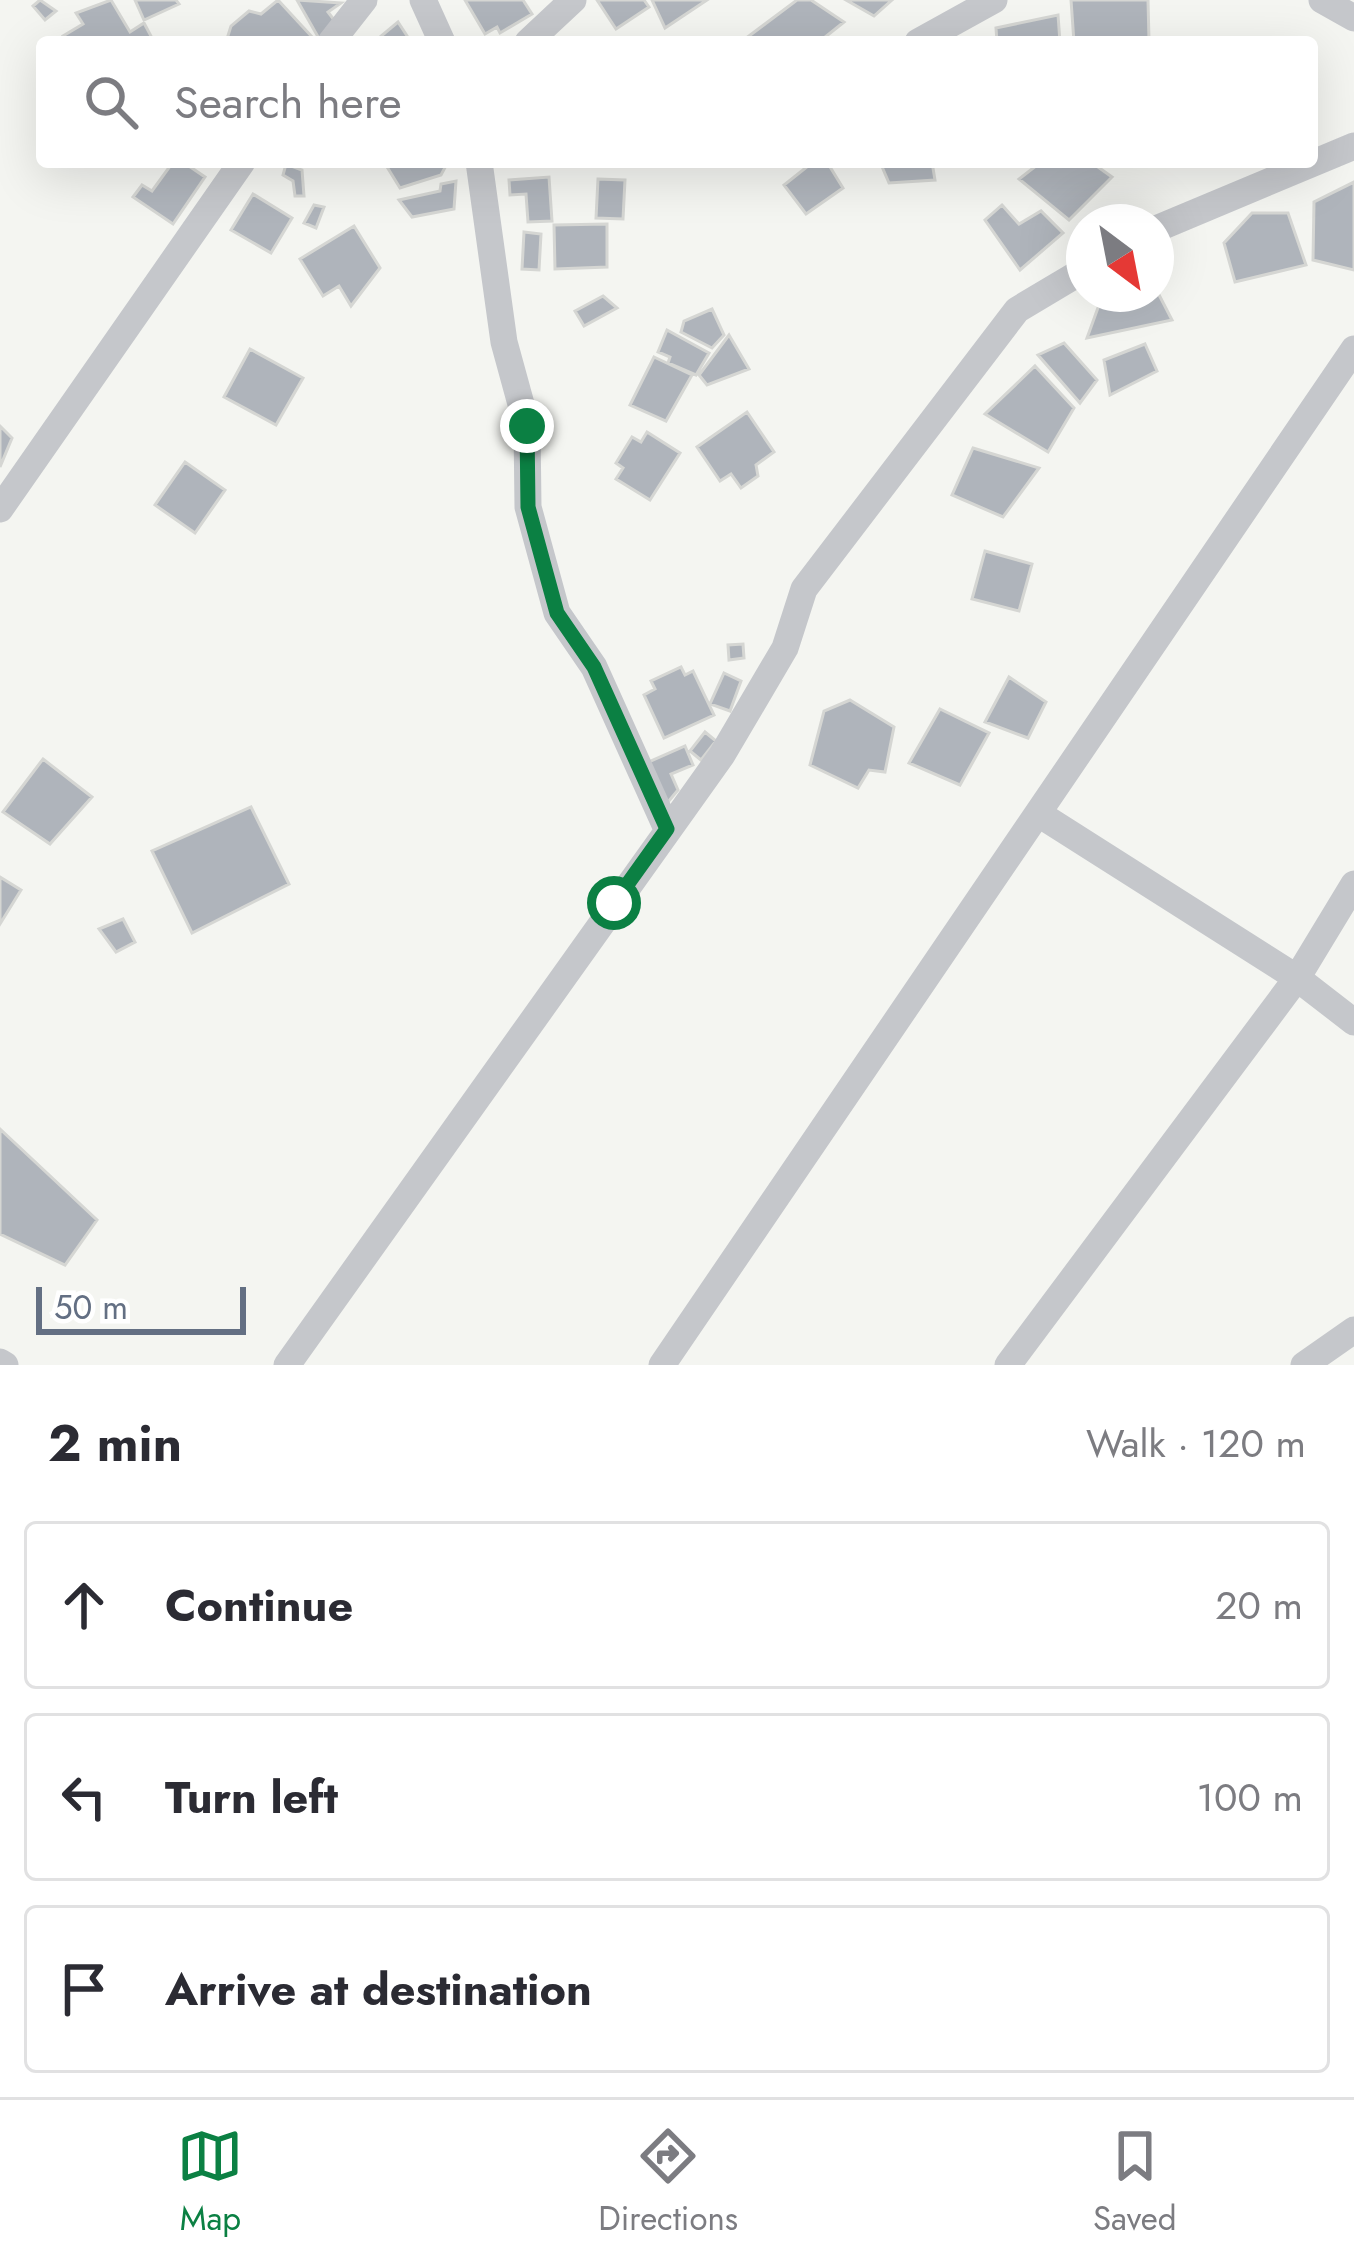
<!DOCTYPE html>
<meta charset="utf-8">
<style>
body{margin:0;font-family:Jost,sans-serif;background:#f2f2f3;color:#2b2b33}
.compass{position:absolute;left:1066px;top:204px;width:108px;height:108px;border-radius:50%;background:#fff;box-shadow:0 12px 48px #0002;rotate:148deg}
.scale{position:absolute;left:36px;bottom:30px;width:210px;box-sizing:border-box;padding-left:12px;border:6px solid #636f83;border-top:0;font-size:33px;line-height:42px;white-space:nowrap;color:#636f83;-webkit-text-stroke:9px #fff;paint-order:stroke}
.stop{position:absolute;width:36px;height:36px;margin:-27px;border:9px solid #0b8043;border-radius:50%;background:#fff}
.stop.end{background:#0b8043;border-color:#fff;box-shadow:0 3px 12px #0008}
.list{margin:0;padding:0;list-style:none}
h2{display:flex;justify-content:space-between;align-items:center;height:156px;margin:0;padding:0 48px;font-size:51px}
h2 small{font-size:39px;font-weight:400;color:#7c7c81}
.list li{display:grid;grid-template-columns:78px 1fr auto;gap:36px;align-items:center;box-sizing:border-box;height:168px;margin:0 24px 24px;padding:0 24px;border:3px solid #e1e1e2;border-radius:12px}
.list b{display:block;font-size:45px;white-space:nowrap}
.list em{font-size:39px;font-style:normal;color:#7c7c81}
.icon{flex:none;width:66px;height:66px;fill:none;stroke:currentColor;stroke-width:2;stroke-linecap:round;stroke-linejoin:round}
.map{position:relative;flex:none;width:1354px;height:1365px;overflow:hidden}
.search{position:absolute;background:#fff;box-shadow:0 12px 48px #0002;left:36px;right:36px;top:36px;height:132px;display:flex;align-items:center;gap:30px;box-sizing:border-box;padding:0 42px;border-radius:12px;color:#7c7c81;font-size:45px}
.sheet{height:732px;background:#fff}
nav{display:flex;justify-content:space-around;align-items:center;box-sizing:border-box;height:168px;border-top:3px solid #e1e1e2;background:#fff;font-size:33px;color:#7c7c81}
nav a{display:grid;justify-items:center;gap:6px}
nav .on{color:#0b8043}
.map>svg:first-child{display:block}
.building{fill:#afb4bb;stroke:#d5d6d3;stroke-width:3}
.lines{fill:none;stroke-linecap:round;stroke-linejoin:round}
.minor{stroke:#c5c7cb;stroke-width:27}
.route{stroke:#0b8043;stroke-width:15}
</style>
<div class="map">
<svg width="1354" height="1365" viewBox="0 0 1354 1365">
<rect width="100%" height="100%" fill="#f4f5f1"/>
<!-- building -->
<path class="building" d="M40 0 56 11 45 20 33 6Z
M111 0 130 32 144 23 152 38 67 42 63 36 83 24 76 13Z
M135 0H176L179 4 144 20Z
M278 0 314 39 226 42 231 26 249 11 261 14Z
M297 0 341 3 328 12 338 25 321 42Z
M465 0H523L532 14 500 33 497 27 485 34Z
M597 0H644L649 7 616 29Z
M652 0H707L665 28Z
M797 0H811L844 22 819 42 745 39Z
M846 0H892L874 16Z
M1071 0H1148L1149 41 1074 42Z
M1058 15 1060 42H997L996 28Z
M398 22 411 42H374Z
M173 162H183L205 177 173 224 133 197 142 185 152 191Z
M384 162H448L441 175 400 188Z
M813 162H827L843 188 806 214 784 185Z
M880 162H932L935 180 889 183Z
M1041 162H1091L1112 177 1069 220 1019 179Z
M286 164 302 170 304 196H295L293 181 283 175Z
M549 177 552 221 528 222 526 194 510 195 509 180Z
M598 179 625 180 623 219 596 218Z
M456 181 454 209 412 217 399 200 440 191 441 184Z
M1354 182V270L1313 260 1314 202Z
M253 194 292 218 271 253 231 230Z
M314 205 324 207 316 228 304 223Z
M1002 205 1019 224 1041 211 1063 233 1020 270 985 220Z
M1252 213H1288L1306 265 1235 282 1224 243Z
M607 224V267L555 269 554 225Z
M354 226 380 268 351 306 339 286 323 296 300 259Z
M524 232 541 234 539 270 522 269Z
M1156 289 1172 320 1087 338 1103 294H1156Z
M603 296 617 308 584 326 575 311Z
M712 309 724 335 712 348 681 332 684 321Z
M667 330 709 353 696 375 668 363 670 357 658 352Z
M729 335 749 369 707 385 699 375Z
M1064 343 1097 380 1080 403 1038 355Z
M1145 344 1157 371 1110 395 1104 360Z
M250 349 303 378 276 425 224 397Z
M654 357 692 375 666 421 630 405Z
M1035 366 1074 408 1048 452 985 414Z
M747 412 774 452 756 465 758 476 741 488 731 474 720 481 697 447Z
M0 426 12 438 0 467Z
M647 432 680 453 650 500 616 479 623 468 616 463 632 437 641 442Z
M973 448 1039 468 1003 517 952 495Z
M185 462 225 490 195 533 155 505Z
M985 551 1032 564 1019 611 972 599Z
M743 644 744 658 729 660 728 645Z
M681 667 685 675 693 671 714 715 664 738 644 695 655 689 651 681Z
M724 673 741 681 730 711 710 704Z
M1009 677 1046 702 1028 738 985 722Z
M850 700 894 727 885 772 869 770 858 788 810 765 824 711Z
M940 709 989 733 960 785 909 763Z
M705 732 716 741 701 760 690 751Z
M685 746 693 765 671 774 678 790 663 808 644 764Z
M43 759 92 797 50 844 3 812Z
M251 807 289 884 192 933 152 851Z
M0 877 21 890 0 924Z
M123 919 135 942 116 952 99 929Z
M0 1129 97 1220 65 1265 0 1234Z"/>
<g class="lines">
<!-- minor -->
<path class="minor" d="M423 0 442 42
M1322 0 1354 18
M331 42 364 0
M528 42 573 0
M918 42 994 0
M479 162 504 342 527 426 528 507 557 613 594 667 667 829
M1156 229 1354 146
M0 509 242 162
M1039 814 1297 978 1354 1022
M0 1362 5 1365
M287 1365 722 755 785 648 804 589 1017 310 1084 270
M662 1365 1354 349
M1008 1365 1297 978 1354 884
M1304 1365 1354 1330"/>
</g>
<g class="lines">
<!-- route -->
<path class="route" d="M527 426 528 507 557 613 594 667 667 829 614 903"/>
</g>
</svg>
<svg class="compass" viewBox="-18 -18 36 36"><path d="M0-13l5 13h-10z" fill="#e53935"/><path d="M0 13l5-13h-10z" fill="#7c7c81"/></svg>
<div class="scale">50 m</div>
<div class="stop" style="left:614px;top:903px"></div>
<div class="stop end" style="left:527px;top:426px"></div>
<div class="search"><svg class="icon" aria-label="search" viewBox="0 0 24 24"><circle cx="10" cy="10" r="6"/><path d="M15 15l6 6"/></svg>Search here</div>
</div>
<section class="sheet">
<h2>2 min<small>Walk · 120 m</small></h2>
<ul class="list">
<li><svg class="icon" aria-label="ahead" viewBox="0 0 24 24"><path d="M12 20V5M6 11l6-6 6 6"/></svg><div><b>Continue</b></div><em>20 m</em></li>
<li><svg class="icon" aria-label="left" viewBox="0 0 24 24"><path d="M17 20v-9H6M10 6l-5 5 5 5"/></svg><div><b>Turn left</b></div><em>100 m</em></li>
<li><svg class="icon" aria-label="arrive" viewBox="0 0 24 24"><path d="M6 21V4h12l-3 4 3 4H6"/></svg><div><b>Arrive at destination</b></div></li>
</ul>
</section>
<nav>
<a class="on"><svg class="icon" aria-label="map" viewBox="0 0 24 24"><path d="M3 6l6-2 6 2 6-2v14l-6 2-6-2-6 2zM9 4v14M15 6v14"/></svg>Map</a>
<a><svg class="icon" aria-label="directions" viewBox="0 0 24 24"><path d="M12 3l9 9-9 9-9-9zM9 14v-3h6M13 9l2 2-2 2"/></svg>Directions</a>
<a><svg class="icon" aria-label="saved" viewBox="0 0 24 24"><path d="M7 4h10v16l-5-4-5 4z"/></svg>Saved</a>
</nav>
